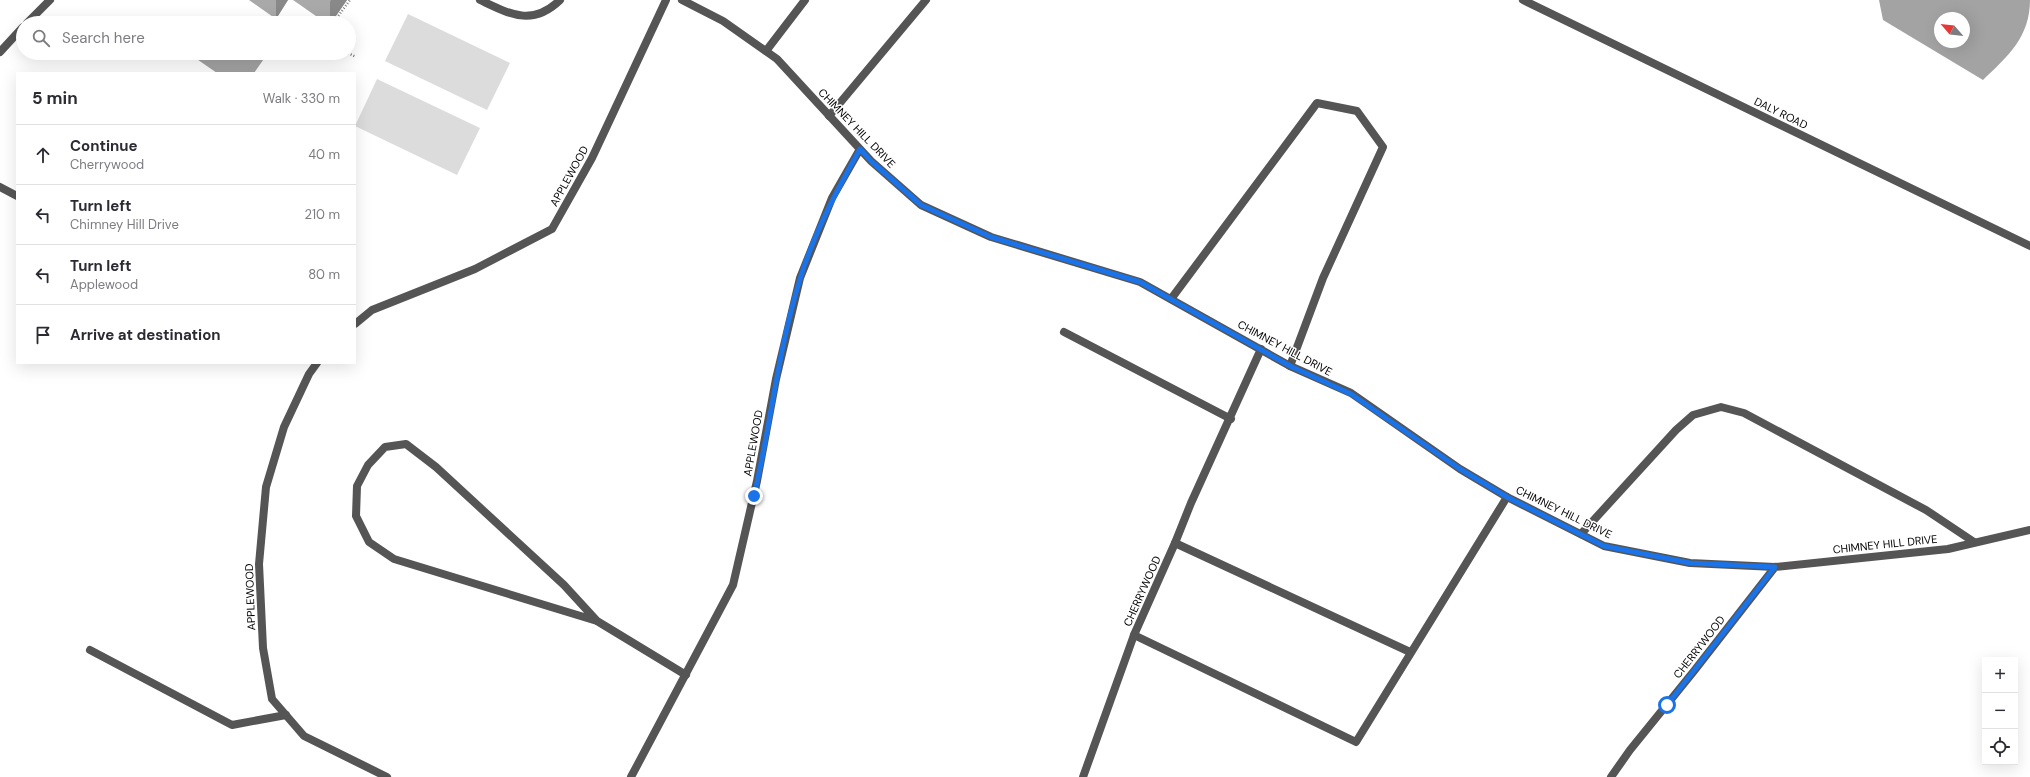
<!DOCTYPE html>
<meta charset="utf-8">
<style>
body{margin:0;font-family:"DM Sans",sans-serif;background:#f7f7f7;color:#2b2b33}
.controls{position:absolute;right:12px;bottom:12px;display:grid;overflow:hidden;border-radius:0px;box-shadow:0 4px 16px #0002}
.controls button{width:36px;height:36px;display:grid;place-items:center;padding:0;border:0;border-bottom:1px solid #e1e1e2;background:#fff;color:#2b2b33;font:20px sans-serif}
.compass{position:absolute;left:1934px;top:12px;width:36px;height:36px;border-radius:50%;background:#fff;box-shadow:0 4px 16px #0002;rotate:298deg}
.stop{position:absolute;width:12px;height:12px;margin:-9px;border:3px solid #1a73e8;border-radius:50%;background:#fff}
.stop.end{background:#1a73e8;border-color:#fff;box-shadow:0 1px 4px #0008}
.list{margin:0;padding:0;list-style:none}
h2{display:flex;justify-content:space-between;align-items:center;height:52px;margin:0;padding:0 16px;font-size:17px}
h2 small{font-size:13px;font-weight:400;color:#7c7c81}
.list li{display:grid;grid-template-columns:26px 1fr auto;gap:12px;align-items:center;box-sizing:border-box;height:60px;padding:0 16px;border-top:1px solid #e1e1e2}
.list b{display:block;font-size:15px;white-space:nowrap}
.list p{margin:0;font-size:13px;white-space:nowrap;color:#7c7c81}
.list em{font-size:13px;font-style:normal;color:#7c7c81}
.icon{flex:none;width:22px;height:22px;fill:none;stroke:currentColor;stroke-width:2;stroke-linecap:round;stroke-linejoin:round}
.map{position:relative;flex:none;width:2030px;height:777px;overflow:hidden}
.search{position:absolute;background:#fff;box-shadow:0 4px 16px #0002;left:16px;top:16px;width:340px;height:44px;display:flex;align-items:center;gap:10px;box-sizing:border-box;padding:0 14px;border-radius:22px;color:#7c7c81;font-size:15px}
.panel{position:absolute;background:#fff;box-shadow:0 4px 16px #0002;left:16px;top:72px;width:340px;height:292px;border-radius:0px}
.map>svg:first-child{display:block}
.green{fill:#dcdcdc}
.water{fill:#a3a3a3;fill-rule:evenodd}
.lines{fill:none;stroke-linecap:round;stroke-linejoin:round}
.path{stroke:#777;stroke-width:2.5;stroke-dasharray:1 2;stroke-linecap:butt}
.lane{stroke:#555;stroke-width:8}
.street{stroke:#555;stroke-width:8}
.wall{fill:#a9a9a9}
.shaded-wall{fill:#898989}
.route{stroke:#1a73e8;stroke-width:5}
.labels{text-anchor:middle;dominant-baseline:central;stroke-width:3;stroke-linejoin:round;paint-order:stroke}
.street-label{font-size:11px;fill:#000;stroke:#fff}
</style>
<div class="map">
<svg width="2030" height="777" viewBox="0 0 2030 777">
<rect width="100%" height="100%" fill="#fff"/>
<!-- green -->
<path class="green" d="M408 14 510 63 487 110 385 61Z
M377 79 480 128 457 175 355 126Z"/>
<!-- water -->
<path class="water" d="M1879 0H2030C2030 37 2008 56 1983 80L1883 20ZM1940 18H1964V42H1940Z
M188 53H268L254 73H217Z"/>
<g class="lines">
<!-- path -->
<path class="path" d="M333 23 350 0
M348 53 356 57"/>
<!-- lane -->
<path class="lane" d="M480 0C510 14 532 27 560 0
M766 51 805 0
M829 116 926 0
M1171 299 1317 103 1357 111 1383 147 1323 278 1290 366
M1581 534 1676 430 1693 415 1721 407 1744 413 1926 510 1974 542
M1175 543 1410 652
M597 621 564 585 436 467 406 444 385 447 368 465 357 486 356 516 369 542 394 559 597 621 686 675
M1134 635 1356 742 1507 497
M90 650 232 725 286 715"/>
<!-- street -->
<path class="street" d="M682 0 723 21 777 59 871 161 921 205 991 237 1140 282 1290 366 1351 393 1460 469 1507 497 1604 546 1690 563 1775 567 1948 549 2030 530
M1523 0 2030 246
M27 23 50 0
M0 52 23 27
M0 187 17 196
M355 324 372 310 475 269 552 229 592 158 666 0
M1064 332 1231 419
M317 363 309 374 284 427 266 487 259 564 263 648 272 699 304 736 387 777
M631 777 733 585 757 481 776 379 800 278 832 198 860 149
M1083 777 1134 635 1175 543 1191 503 1261 349
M1611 777 1630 750 1694 671 1775 567"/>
</g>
<!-- wall -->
<path class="wall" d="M249 0H288L276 19Z
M293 0H347L331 23H326Z"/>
<!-- shaded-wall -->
<path class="shaded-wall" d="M276 0H288L276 19Z
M331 0H347L331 23H330V2Z"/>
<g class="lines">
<!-- route -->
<path class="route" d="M754 496C771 424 778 350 800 279 814 233 837 190 860 149L871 161 921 205 991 237 1140 282 1290 366 1351 394 1460 469 1507 497 1604 546 1690 563 1775 567 1667 705"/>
</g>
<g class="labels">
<!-- street labels -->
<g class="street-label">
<text transform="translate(1781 113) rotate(26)">DALY ROAD</text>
<text transform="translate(857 128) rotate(46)">CHIMNEY HILL DRIVE</text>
<text transform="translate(569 176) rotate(-61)">APPLEWOOD</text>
<text transform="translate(1285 348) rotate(28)">CHIMNEY HILL DRIVE</text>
<text transform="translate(753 443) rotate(-80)">APPLEWOOD</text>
<text transform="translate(1564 512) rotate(26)">CHIMNEY HILL DRIVE</text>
<text transform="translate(1885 544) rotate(-6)">CHIMNEY HILL DRIVE</text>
<text transform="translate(1142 591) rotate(-66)">CHERRYWOOD</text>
<text transform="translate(250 597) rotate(-92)">APPLEWOOD</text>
<text transform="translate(1699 647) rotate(-52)">CHERRYWOOD</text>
</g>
</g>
</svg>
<div class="controls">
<button>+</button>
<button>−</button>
<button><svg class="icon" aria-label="locate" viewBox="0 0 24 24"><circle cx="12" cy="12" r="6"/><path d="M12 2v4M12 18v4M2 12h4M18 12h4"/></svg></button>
</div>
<svg class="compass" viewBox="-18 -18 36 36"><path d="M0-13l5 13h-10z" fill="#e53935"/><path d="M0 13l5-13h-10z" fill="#7c7c81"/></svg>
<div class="stop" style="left:1667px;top:705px"></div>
<div class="stop end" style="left:754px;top:496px"></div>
<div class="search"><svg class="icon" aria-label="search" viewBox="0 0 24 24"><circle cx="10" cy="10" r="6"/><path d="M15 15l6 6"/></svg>Search here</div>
<section class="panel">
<h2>5 min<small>Walk · 330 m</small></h2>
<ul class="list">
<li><svg class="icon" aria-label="ahead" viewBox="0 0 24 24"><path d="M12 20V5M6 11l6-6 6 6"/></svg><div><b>Continue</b><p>Cherrywood</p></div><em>40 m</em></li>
<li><svg class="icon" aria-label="left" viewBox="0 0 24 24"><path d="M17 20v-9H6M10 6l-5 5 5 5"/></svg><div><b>Turn left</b><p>Chimney Hill Drive</p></div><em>210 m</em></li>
<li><svg class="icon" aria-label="left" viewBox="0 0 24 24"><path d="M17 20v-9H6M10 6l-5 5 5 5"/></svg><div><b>Turn left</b><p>Applewood</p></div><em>80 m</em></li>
<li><svg class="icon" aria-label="arrive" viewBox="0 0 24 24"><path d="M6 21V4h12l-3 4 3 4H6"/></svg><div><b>Arrive at destination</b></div></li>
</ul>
</section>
</div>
